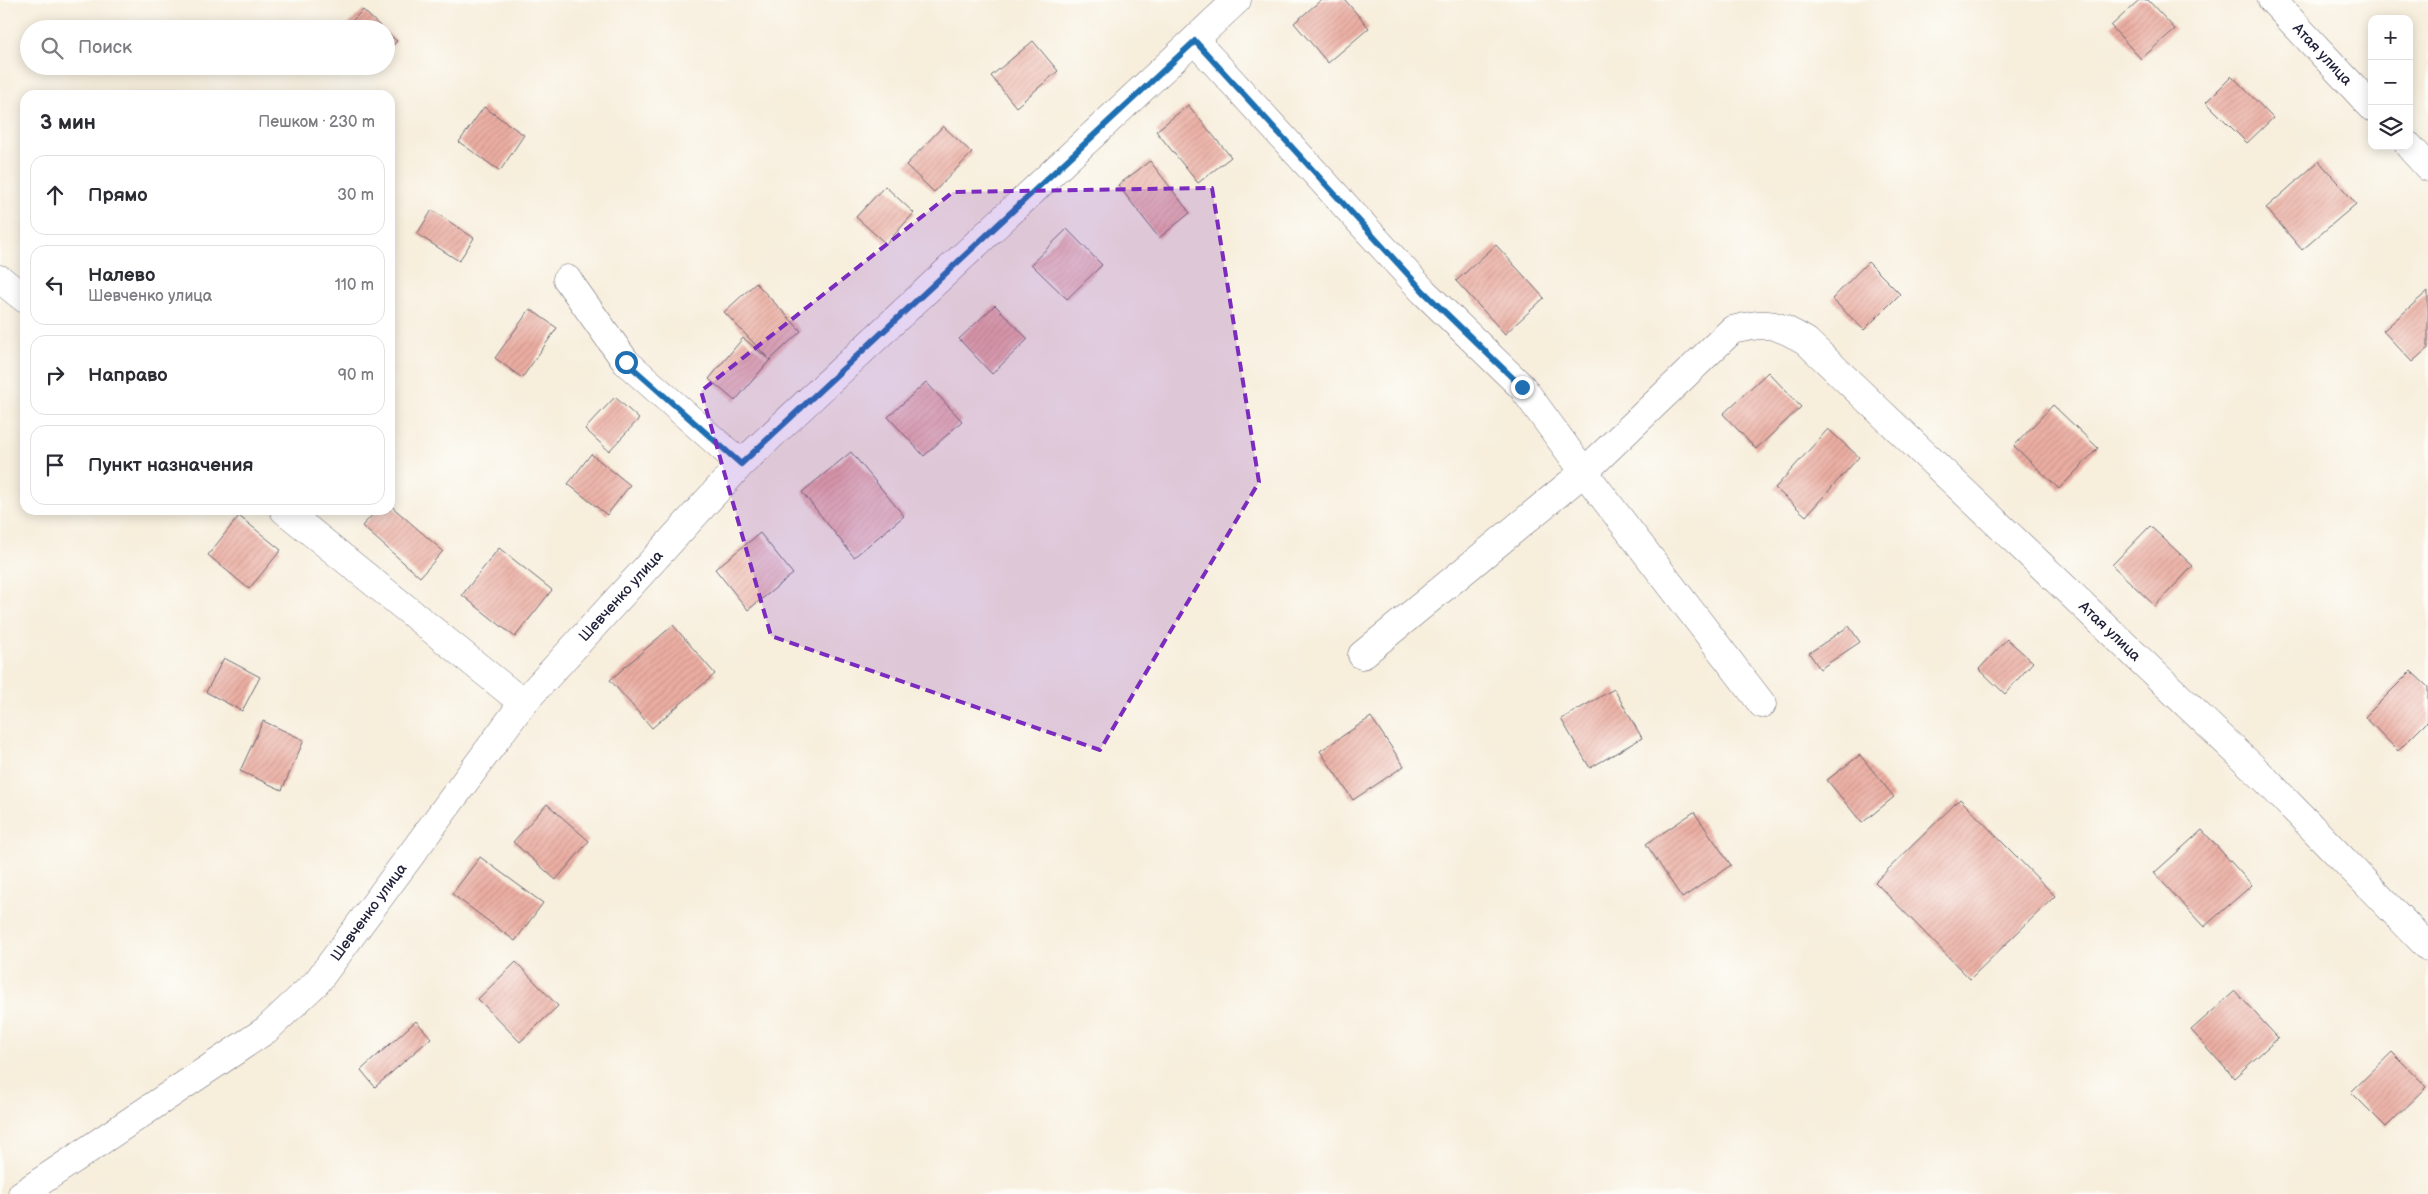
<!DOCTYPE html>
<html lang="ru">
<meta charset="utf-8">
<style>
body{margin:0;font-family:"Balsamiq Sans",sans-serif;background:#f7f7f7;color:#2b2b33}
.controls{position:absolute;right:15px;top:15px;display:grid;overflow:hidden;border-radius:10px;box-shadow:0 2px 12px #0003}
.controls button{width:45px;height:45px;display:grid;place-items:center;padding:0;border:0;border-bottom:1px solid #e1e1e2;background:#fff;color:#2b2b33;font:25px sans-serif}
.stop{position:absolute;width:15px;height:15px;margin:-11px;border:4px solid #1f6fb2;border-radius:50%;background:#fff}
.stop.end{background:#1f6fb2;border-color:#fff;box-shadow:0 1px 5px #0008}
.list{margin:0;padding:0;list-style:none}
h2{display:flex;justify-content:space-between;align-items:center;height:65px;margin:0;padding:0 20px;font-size:21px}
h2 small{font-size:16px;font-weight:400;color:#7c7c81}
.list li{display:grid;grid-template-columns:32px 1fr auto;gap:15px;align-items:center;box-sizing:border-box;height:80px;margin:0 10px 10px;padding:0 10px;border:1px solid #e1e1e2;border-radius:15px}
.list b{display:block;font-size:19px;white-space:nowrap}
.list p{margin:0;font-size:16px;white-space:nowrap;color:#7c7c81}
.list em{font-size:16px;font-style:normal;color:#7c7c81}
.icon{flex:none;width:28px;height:28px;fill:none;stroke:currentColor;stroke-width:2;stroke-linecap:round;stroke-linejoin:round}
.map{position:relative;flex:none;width:2428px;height:1194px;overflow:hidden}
.search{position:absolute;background:#fff;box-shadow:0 2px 12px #0003;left:20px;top:20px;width:375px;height:55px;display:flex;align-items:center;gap:12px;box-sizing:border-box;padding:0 18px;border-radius:28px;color:#7c7c81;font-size:19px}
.panel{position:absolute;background:#fff;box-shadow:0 2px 12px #0003;left:20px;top:90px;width:375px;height:425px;border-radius:15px}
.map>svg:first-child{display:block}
.building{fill:url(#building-hatch)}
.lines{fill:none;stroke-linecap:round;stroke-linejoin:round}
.minor-casing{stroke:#6d6973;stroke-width:29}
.minor{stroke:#fff;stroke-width:28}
.route{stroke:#1f6fb2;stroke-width:6}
.marked{fill:#7b2cbf;fill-opacity:0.2;stroke:#7b2cbf;stroke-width:4;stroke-dasharray:10 6;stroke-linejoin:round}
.labels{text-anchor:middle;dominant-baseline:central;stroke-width:5;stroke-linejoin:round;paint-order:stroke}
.street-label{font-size:15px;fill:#22223b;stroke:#fdfcf7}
</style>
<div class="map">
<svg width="2428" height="1194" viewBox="0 0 2428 1194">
<defs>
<pattern id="building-hatch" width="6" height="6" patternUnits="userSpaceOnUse" patternTransform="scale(1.25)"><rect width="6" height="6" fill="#ebada2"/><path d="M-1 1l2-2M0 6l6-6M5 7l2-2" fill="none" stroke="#c9958c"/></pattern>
</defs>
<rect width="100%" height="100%" fill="#fdfcf7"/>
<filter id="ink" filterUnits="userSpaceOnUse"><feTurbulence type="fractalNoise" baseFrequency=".02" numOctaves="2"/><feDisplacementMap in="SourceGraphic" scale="10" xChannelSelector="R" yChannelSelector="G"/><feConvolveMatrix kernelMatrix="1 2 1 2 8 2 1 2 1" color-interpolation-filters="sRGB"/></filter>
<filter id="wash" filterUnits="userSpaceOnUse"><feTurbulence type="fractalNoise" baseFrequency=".0096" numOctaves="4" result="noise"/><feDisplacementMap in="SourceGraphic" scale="20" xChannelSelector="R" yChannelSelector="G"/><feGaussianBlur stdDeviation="1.12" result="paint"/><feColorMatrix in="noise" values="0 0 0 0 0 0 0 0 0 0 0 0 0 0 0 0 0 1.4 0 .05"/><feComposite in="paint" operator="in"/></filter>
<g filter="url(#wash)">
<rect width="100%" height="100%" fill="#f7eedc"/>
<g id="blocks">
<!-- building -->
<path class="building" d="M1321 0H1345L1369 28 1328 63 1294 23Z
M2139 0H2148L2175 29 2141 59 2111 26Z
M363 10 383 29H344Z
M386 32 397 41 386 52Z
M1033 41 1058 71 1016 107 991 76Z
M2232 76 2273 118 2247 143 2206 102Z
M1188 105 1231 157 1198 183 1156 131Z
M484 107 524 135 500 171 459 142Z
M943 126 972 153 934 192 906 165Z
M1150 161 1190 213 1159 238 1118 185Z
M2319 161 2356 204 2302 250 2266 208Z
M885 186 914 213 886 244 856 217Z
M432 210 474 238 459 261 417 234Z
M1067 229 1102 265 1067 299 1031 264Z
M1496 245 1544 298 1505 334 1456 281Z
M1868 262 1900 294 1864 330 1832 299Z
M756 283 801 331 770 360 735 401 709 379 743 338 770 360 724 312Z
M2428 291V348L2412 362 2383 331Z
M995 305 1028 339 992 374 959 339Z
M530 309 557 328 522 378 495 358Z
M1768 372 1801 407 1756 449 1723 414Z
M926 382 962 421 924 456 888 417Z
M615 397 639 419 609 451 585 429Z
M2053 405 2098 448 2059 489 2014 446Z
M1828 429 1859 457 1806 516 1775 488Z
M851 452 904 516 854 557 802 492Z
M591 454 630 485 607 515 568 484Z
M390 505 443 551 420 577 362 526 377 510H390Z
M239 516 281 550 249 589 208 555Z
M2150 526 2193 566 2155 606 2112 565Z
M760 533 793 574 748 610 715 569Z
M499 548 552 590 515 637 462 595Z
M673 625 715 674 652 728 610 680Z
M1849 626 1860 642 1820 669 1809 653Z
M2007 639 2033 662 2005 694 1979 669Z
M224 658 260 677 242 711 206 692Z
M2411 671 2428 687V721L2398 751 2365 717Z
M1614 689 1642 738 1590 768 1561 719Z
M1371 717 1404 766 1353 800 1320 751Z
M263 721 304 740 282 790 240 771Z
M1860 755 1894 797 1862 823 1827 780Z
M1960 799 2055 896 1970 979 1875 882Z
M547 804 589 841 556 880 513 842Z
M1694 812 1731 865 1682 898 1646 844Z
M2202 830 2252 885 2204 927 2154 873Z
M480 857 543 903 515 941 452 894Z
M516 962 558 1006 520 1042 478 999Z
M2235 991 2278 1038 2234 1078 2191 1030Z
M416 1021 431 1038 375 1087 361 1070Z
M2392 1052 2427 1087 2386 1127 2351 1092Z"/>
</g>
</g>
<g filter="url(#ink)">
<use href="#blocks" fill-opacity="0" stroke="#6d6973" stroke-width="1"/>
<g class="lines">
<defs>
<g id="minor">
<path id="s1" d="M2272 0 2372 107"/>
<path d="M1195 41 1424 292 1522 387 1584 472 1762 704"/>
<path d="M2409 146 2428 167"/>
<path d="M0 279 25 299"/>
<path d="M567 279 626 362 741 464"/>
<path d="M284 510 523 703"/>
<path id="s2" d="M1362 655 1584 472 1732 330C1768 321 1775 323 1806 341L2264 778 2428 947"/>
<path id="s3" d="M22 1194 266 1030 317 982 523 703 741 464 1237 0"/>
</g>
</defs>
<!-- minor casing -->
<use href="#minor" class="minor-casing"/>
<!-- minor -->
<use href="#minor" class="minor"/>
</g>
</g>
<g class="lines" filter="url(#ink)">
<!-- route -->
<path class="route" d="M626 362 741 464 1195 41 1424 292 1522 387"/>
</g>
<!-- marked area -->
<path class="marked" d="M1212 188 1259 482 1100 750 771 636 701 391 953 192Z"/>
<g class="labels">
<!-- street labels -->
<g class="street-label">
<text stroke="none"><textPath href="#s1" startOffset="74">Атая улица</textPath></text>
<text stroke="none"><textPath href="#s3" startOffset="856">Шевченко улица</textPath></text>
<text stroke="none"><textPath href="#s2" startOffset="991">Атая улица</textPath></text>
<text stroke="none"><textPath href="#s3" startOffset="451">Шевченко улица</textPath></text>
</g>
</g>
</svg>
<div class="controls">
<button>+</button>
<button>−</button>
<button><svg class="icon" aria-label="layers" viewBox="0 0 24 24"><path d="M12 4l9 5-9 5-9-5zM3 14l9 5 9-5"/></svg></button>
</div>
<div class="stop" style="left:626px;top:362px"></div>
<div class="stop end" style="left:1522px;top:387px"></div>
<div class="search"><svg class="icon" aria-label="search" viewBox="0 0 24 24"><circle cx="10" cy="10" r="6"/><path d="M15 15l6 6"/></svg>Поиск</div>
<section class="panel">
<h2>3 мин<small>Пешком · 230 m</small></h2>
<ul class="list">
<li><svg class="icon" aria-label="ahead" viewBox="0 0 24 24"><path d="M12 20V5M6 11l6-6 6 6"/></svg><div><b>Прямо</b></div><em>30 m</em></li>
<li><svg class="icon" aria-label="left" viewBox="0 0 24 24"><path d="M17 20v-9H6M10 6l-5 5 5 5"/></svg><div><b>Налево</b><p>Шевченко улица</p></div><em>110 m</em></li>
<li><svg class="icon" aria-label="right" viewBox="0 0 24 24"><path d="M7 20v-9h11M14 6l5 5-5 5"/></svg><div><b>Направо</b></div><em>90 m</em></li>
<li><svg class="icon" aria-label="arrive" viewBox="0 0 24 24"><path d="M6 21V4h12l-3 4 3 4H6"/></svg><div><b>Пункт назначения</b></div></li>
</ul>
</section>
</div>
